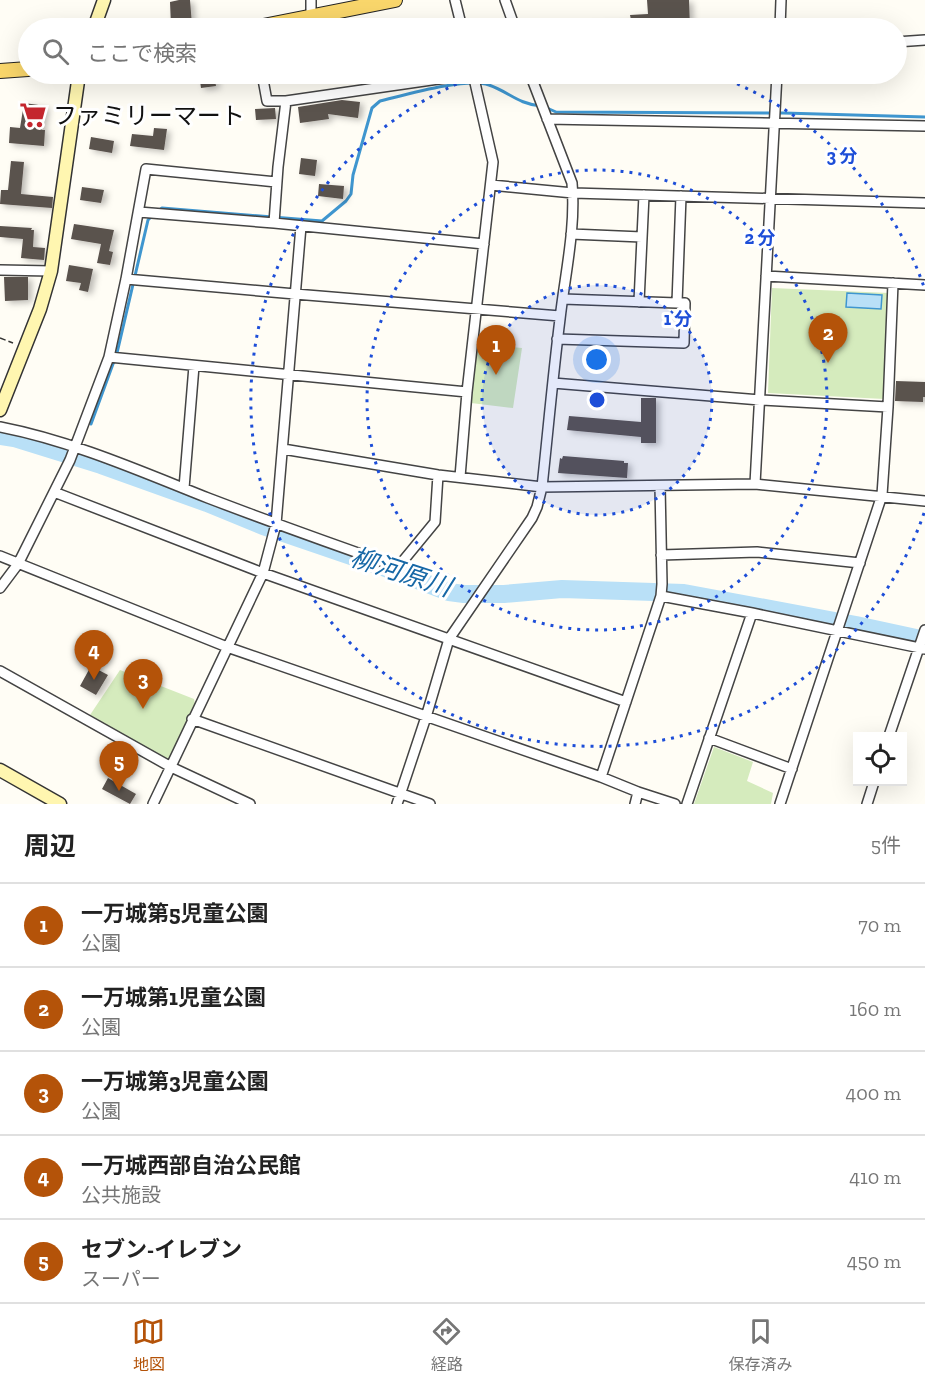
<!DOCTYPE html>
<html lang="ja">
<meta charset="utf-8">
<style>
body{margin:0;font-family:"Zilla Slab","Noto Sans JP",serif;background:#f2f2f2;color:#222}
.controls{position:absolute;right:18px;bottom:18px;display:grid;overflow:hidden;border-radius:0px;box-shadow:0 6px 24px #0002}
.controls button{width:54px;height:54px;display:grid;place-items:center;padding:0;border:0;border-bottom:2px solid #e0e0e0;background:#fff;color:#222;font:30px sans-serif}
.you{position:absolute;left:597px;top:360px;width:21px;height:21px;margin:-15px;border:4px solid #fff;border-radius:50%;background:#1a73e8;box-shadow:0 0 0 9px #1a73e833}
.badge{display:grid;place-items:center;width:39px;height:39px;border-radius:50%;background:#b45309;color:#fff;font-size:20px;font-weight:700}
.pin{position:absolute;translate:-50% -50px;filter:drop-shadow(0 2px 3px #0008)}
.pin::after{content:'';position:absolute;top:32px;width:21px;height:18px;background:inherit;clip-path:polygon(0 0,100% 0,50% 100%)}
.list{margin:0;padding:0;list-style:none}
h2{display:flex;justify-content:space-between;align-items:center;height:78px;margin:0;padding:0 24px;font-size:26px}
h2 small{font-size:20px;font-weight:400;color:#767676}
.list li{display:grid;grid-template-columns:39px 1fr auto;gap:18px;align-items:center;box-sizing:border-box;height:84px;padding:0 24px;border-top:2px solid #e0e0e0}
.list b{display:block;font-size:22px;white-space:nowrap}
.list p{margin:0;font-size:20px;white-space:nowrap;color:#767676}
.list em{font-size:20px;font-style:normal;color:#767676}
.icon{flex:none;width:33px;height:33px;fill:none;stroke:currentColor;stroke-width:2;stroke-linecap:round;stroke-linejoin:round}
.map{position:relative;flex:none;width:925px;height:804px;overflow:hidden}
.search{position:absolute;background:#fff;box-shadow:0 6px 24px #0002;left:18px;right:18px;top:18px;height:66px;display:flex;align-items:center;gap:15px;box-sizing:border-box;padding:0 21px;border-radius:33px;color:#767676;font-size:22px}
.sheet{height:498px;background:#fff}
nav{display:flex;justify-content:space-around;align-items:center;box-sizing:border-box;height:84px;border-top:2px solid #e0e0e0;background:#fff;font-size:16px;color:#767676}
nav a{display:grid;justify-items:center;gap:3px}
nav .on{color:#b45309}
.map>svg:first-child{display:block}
.grass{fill:#d5ebbd}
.water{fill:#b9e0f7;stroke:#3f96cf;stroke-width:1.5}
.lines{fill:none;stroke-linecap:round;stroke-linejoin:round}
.stream{stroke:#3f96cf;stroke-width:3}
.river{stroke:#b9e0f7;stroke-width:18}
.building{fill:#5a524d;filter:url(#shadow)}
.street-casing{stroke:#444;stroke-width:12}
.secondary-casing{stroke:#333;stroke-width:15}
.primary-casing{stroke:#222;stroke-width:16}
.path{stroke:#333;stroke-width:1.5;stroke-dasharray:6 3;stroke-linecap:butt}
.street{stroke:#fff;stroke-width:9}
.secondary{stroke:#fff6b0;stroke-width:12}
.primary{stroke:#f9d66b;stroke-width:14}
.ring{fill:none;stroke:#1d4ed8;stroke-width:3;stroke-dasharray:3 6}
.labels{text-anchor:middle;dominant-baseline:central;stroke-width:6;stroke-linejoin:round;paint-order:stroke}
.poi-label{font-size:24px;fill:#111;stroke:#fff;text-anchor:start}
.water-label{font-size:26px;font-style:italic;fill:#1768a6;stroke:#fff}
.centre{fill:#1d4ed8;stroke:#fff;stroke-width:3}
.ring-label{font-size:18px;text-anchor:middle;font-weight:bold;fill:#1d4ed8;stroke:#fff;stroke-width:6;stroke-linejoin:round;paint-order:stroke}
</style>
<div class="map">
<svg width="925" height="804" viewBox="0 0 925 804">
<defs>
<filter id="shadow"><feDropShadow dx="4" dy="2.5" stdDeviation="3" flood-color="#0004"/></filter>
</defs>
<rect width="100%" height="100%" fill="#fffdf5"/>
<!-- grass -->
<path class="grass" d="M772 288 889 293 884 399 768 393Z
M477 344 522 348 513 408 471 403Z
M120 670 194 699 195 704 170 758 165 759 90 715Z
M714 747 753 762 747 781 773 793 771 804H694Z"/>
<!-- water -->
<path class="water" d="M847 293 882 295 881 309 846 307Z"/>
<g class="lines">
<!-- stream -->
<path class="stream" d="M547 108 556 112 783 113 925 117
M157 212 162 208 322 221 346 201 351 194 353 175 372 108 380 101C405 95 466 77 489 85 509 92 518 104 541 106
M91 424 117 353 148 220 152 216"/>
<!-- river -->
<path class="river" d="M0 436 14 438 101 465 207 503 263 526 383 567 449 592 464 594H504L562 589 684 593 856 625 925 640"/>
</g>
<!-- building -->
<path class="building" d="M179 0H190L192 25 171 26 170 2Z
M647 0H689L690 28H590L589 22 631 20 630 15 648 14Z
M199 74H214L216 86 201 88Z
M342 100 360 102 358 118 328 114 329 119 300 123 298 107Z
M24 103 46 106 42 130H45L44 146 9 143 10 127 20 128Z
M275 108 276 119 256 120 255 109Z
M154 128 167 129 164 150 130 146 132 134 153 136Z
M91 137 114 141 112 153 89 149Z
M301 158 317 160 315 176 299 174Z
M11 161 24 162 21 194 53 197 52 208 0 204 1 190H8Z
M319 184 344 186 343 199 318 196Z
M82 187 104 190 101 203 80 200Z
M74 224 114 230 109 251 113 252 110 265 97 263 101 244 71 239Z
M0 226 32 228 31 230H34L33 247 45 248 44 260 21 258 23 239 0 237Z
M69 265 93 269 88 292 79 290 81 283 66 281Z
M4 277H28V300L5 301Z
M896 381 925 382V397H923V402L895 401Z
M641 398H656V443H641V437L567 430 569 416 641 422Z
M563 456 624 461V463H628L627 478 558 473 560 458 562 459Z
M91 666 108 675 96 695 80 686Z
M108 778 136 794 130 804 102 789Z"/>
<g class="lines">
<defs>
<path id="street" d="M455 0 462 28
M505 0 515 28
M311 16V0
M780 28 781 0
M896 42 925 40
M262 74 267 101H286L473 74
M547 119 925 126
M491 185 573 193 925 203
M139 212 274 223 484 244
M274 223 278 167 286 101
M571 234 642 237
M0 270 51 271
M766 276 925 285
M126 279 295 294 560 316
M563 299 677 303 681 196
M639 302 644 195
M557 339 684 343 685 303H677
M109 357 467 392
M553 383 760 400 888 407
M0 427C72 441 140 471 208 498 271 522 335 545 398 567L435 522 438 475
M283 449 438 475 542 487 755 484 925 501
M460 477 467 392 493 162 473 74
M755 484 777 74
M184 488 194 366
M54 492 263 573 626 702
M661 555 757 552 860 563
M0 556 227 647 601 777 638 792 675 804
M0 588 18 564 70 460 109 357 126 279 146 169 276 182
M661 596 752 613 925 649
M0 671 171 767 250 804
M192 719 430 804
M889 736 925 630
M709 738 792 769
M601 777 661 596 662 584 660 486
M153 804 263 573 276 524 301 226
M397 804 426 717 449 639 532 518 537 507 542 487C548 431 553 375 560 319 565 274 576 228 572 183L530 74
M635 804 638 792
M687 804 752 613
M780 804 882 495 888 407 893 283
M867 804 874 782"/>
<path id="secondary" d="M94 28 104 0
M0 410 40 309 51 271 79 74
M0 770 60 804"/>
<path id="primary" d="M254 28 395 0
M0 71 28 69"/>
</defs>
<!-- street casing -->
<use href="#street" class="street-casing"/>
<!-- secondary casing -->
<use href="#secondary" class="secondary-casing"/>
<!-- primary casing -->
<use href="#primary" class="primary-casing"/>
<!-- path -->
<path class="path" d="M0 338 13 343"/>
<!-- street -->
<use href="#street" class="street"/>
<!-- secondary -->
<use href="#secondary" class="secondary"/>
<!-- primary -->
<use href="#primary" class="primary"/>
</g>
<!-- distance rings -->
<circle cx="597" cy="400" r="115" fill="#1d4ed8" fill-opacity=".12"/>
<g class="ring">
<circle cx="597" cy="400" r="115"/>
<circle cx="597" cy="400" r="230"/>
<path d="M924 513A346 346 0 1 1 482 74M712 74A346 346 0 0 1 924 287"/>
</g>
<!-- icons -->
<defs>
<symbol id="supermarket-bare" viewBox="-9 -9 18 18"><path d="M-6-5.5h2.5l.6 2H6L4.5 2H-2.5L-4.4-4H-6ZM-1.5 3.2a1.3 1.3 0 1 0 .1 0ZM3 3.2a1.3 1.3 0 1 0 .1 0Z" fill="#c4262e" stroke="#fff" stroke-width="2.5" paint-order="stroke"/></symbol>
</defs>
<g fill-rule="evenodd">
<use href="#supermarket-bare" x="14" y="96" width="38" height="38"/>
</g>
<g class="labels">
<!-- poi labels -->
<g class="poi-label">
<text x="53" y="115">ファミリーマート</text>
</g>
<!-- water labels -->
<g class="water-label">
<text transform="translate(401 572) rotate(18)">柳河原川</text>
</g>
</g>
<circle cx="597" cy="400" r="9" class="centre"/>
<g class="ring-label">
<text x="842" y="162">3 分</text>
<text x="760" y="244">2 分</text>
<text x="678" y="325">1 分</text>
</g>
</svg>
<div class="controls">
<button><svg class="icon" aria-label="locate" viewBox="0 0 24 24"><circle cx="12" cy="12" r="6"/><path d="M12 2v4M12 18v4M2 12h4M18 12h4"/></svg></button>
</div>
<div class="you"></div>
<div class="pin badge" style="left:496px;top:375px">1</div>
<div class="pin badge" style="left:828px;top:363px">2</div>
<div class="pin badge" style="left:143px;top:709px">3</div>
<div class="pin badge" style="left:94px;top:680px">4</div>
<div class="pin badge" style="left:119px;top:791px">5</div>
<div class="search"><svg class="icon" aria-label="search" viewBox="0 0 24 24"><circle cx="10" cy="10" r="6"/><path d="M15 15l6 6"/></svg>ここで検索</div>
</div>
<section class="sheet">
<h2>周辺<small>5件</small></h2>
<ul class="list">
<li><span class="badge">1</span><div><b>一万城第5児童公園</b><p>公園</p></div><em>70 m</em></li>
<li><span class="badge">2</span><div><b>一万城第1児童公園</b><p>公園</p></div><em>160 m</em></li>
<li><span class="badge">3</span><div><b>一万城第3児童公園</b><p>公園</p></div><em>400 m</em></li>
<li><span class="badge">4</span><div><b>一万城西部自治公民館</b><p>公共施設</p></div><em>410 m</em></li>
<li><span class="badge">5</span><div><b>セブン-イレブン</b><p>スーパー</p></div><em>450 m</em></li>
</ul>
</section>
<nav>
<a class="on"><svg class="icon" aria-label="map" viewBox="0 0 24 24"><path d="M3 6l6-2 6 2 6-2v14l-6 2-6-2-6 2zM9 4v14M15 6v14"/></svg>地図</a>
<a><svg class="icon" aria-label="directions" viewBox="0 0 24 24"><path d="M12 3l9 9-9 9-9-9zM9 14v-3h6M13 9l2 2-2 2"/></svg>経路</a>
<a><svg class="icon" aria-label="saved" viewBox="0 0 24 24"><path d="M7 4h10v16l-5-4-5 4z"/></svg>保存済み</a>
</nav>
